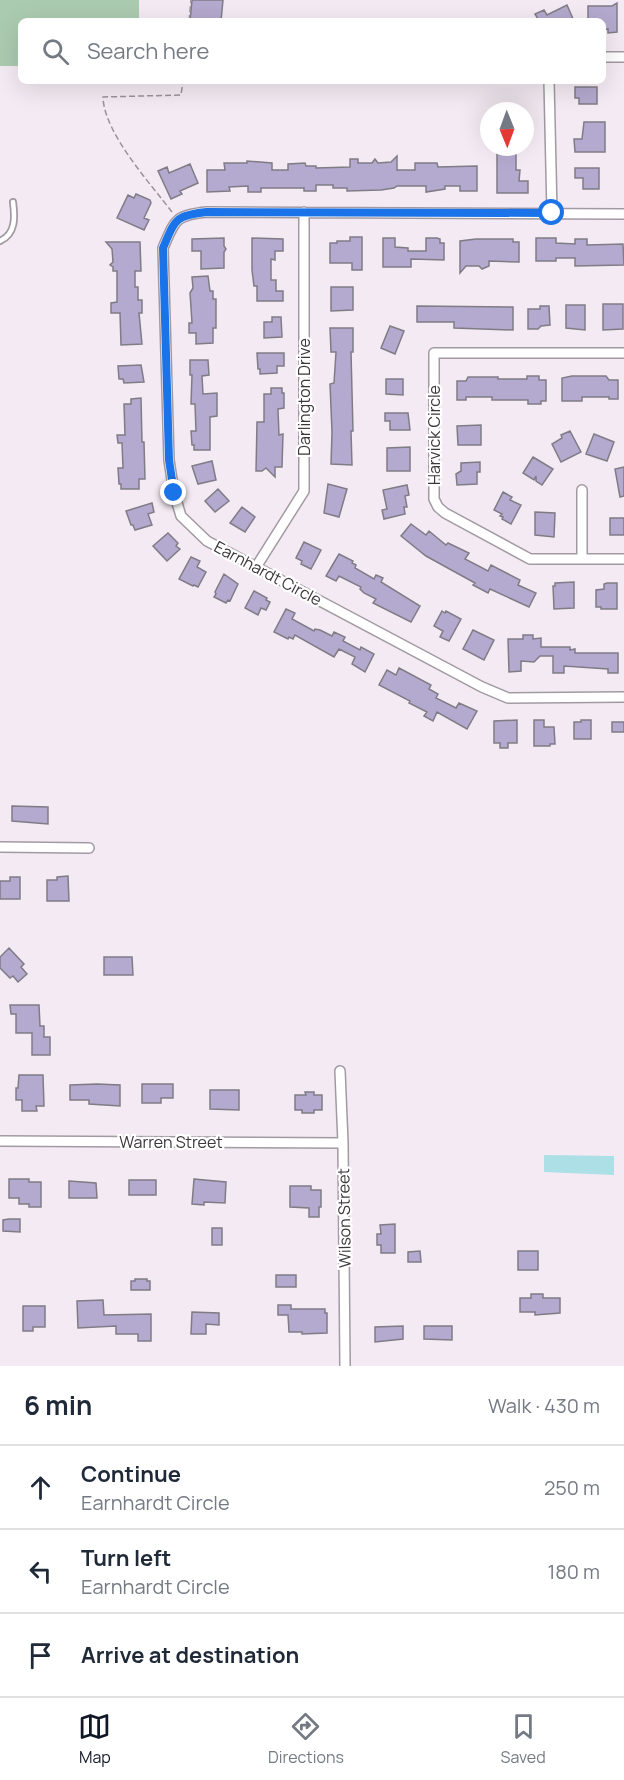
<!DOCTYPE html>
<meta charset="utf-8">
<style>
body{margin:0;font-family:Manrope,sans-serif;background:#f2f2f3;color:#1f2937}
.compass{position:absolute;left:480px;top:102px;width:54px;height:54px;border-radius:50%;background:#fff;box-shadow:0 6px 24px #0002;rotate:179deg}
.stop{position:absolute;width:18px;height:18px;margin:-14px;border:4px solid #1a73e8;border-radius:50%;background:#fff}
.stop.end{background:#1a73e8;border-color:#fff;box-shadow:0 2px 6px #0008}
.list{margin:0;padding:0;list-style:none}
h2{display:flex;justify-content:space-between;align-items:center;height:78px;margin:0;padding:0 24px;font-size:26px}
h2 small{font-size:20px;font-weight:400;color:#747a83}
.list li{display:grid;grid-template-columns:39px 1fr auto;gap:18px;align-items:center;box-sizing:border-box;height:84px;padding:0 24px;border-top:2px solid #e0e1e3}
.list b{display:block;font-size:22px;white-space:nowrap}
.list p{margin:0;font-size:20px;white-space:nowrap;color:#747a83}
.list em{font-size:20px;font-style:normal;color:#747a83}
.icon{flex:none;width:33px;height:33px;fill:none;stroke:currentColor;stroke-width:2;stroke-linecap:round;stroke-linejoin:round}
.map{position:relative;flex:none;width:624px;height:1366px;overflow:hidden}
.search{position:absolute;background:#fff;box-shadow:0 6px 24px #0002;left:18px;right:18px;top:18px;height:66px;display:flex;align-items:center;gap:15px;box-sizing:border-box;padding:0 21px;border-radius:9px;color:#747a83;font-size:22px}
.sheet{height:330px;background:#fff}
nav{display:flex;justify-content:space-around;align-items:center;box-sizing:border-box;height:84px;border-top:2px solid #e0e1e3;background:#fff;font-size:16px;color:#747a83}
nav a{display:grid;justify-items:center;gap:3px}
nav .on{color:#111827}
.map>svg:first-child{display:block}
.green{fill:#abcbb0}
.water{fill:#acdfe6}
.building{fill:#b4a9ce;stroke:#7f7c86;stroke-width:1.5}
.lines{fill:none;stroke-linecap:round;stroke-linejoin:round}
.service-casing{stroke:#a29aa2;stroke-width:8}
.minor-casing{stroke:#a29aa2;stroke-width:12}
.path{stroke:#9a9399;stroke-width:1.5;stroke-dasharray:6 3;stroke-linecap:butt}
.service{stroke:#fff;stroke-width:4.5}
.minor{stroke:#fff;stroke-width:9}
.route{stroke:#1a73e8;stroke-width:8}
.labels{text-anchor:middle;dominant-baseline:central;stroke-width:4.5;stroke-linejoin:round;paint-order:stroke}
.street-label{font-size:16px;fill:#3b373a;stroke:#fff}
</style>
<div class="map">
<svg width="624" height="1366" viewBox="0 0 624 1366">
<rect width="100%" height="100%" fill="#f4eaf3"/>
<!-- green -->
<path class="green" d="M0 0H139V21H21V66H0Z"/>
<!-- water -->
<path class="water" d="M544 1155 614 1156V1175L544 1172Z"/>
<!-- building -->
<path class="building" d="M192 0H223L221 21H190Z
M617 3V32L608 33V29L603 30V21H588V6H612Z
M567 5 574 21H534L538 19 535 14 544 10 547 15Z
M575 87H597V104H579V98H575Z
M584 122H605V152H575L574 139H582Z
M497 147H516V170H520L519 181H528V193H497Z
M397 156V170H415V163H437L438 167 477 166V191H460V186H445V189L426 192V186H397L394 188 381 190 347 191V188H333V185H316V191H304V188H261V192H248V186L229 187 230 191 207 192V170H225L224 163H247V161L272 163V170H288V164L305 163 306 166H316V168L350 167V159H358V163H372L375 159 378 163 391 162Z
M190 164 198 183 180 191 182 194 171 199 158 171 167 167 169 173Z
M575 168H599V189H583V178H575Z
M136 194 150 200 151 203 144 218 149 220 144 230 117 218 128 195 134 198Z
M350 237H362V270H352V263H330V243H337V241H350Z
M224 238V246L226 249 224 252V268L201 269V251H192V239Z
M252 238 283 239V251H275V260L271 259V280H276V291H283V301H257V286H254L252 270Z
M383 238H395V247L408 248V251H426V238H437L440 239V243H444V260L411 259V267H383Z
M536 238H556V243L575 244V239H587V245L623 244 624 265 575 266V258H556V261H536Z
M476 239H513V242H519V262L489 261V266L482 269 479 266H466L460 273V241Z
M106 242H140L141 271H135V287H138V300H142V313H139L142 344 121 345 120 313H111V303L117 302V271H113V267L110 265 113 262 112 249Z
M208 276 210 291H213V299H216V328H213V343L196 344V333H189V323H192L190 293 193 288 192 277Z
M331 287H353V310L331 311Z
M603 304H623V329L603 330Z
M566 305H585V330L566 328Z
M417 306 513 307V330L454 328V322H417Z
M540 306H549L550 325 541 326 538 329H528V309H540Z
M272 317H281L282 337 264 338V322H272Z
M390 326 404 331 395 354 381 348Z
M330 328H353V352H351L353 431H351L352 465 331 464 332 432 330 384 334 383 336 352H331Z
M257 353H284V366H277V373L260 374V369H258Z
M190 360H208L209 375 202 376 203 394 217 393V416L210 417V450H194V445H192L191 431H196L195 404H191L192 375H190Z
M141 365 144 382 124 383 123 379H119L118 366Z
M527 376H539V380H546V401H541V404H528V400H492V397H466V400H457V381H466L468 377H498V379H527Z
M572 376H606L609 380H618V399H609V397H582V401H562V378Z
M386 379H403V395L386 394Z
M271 388H282V393H284V408L278 409 279 435 283 434 282 467H275V477L266 468 262 471H256L257 422H264V394H271Z
M141 398 142 442H144L145 479H139V489H121V484H119L118 468H123L122 443H118L117 435H125L124 404H131V399Z
M385 413H408L410 430H390V421H385Z
M481 425V445H458L457 426Z
M570 431 581 452 561 462 552 444 562 438 561 435Z
M594 434 614 442 607 461 586 454Z
M410 447V471H387V448Z
M533 457 553 469 542 485 536 481V476L534 480 523 473Z
M212 461 216 480 198 484 192 466Z
M480 462V472H477V484L457 485 456 474 461 471V463Z
M624 467V496L620 497 615 469Z
M328 484 347 489 339 517 324 513Z
M407 485 409 495 405 496 407 507H404L405 514 384 519 382 510 387 509 383 490Z
M218 489 229 501 215 512 205 501Z
M503 492 512 497 510 500 521 505 511 524 502 519 503 517 500 516 502 514 494 510Z
M152 503 154 512 148 514 152 525 135 530 133 525H131L126 511Z
M242 507 255 517 245 532 230 523Z
M535 512 555 513 554 537 535 535Z
M610 518H624V535H610Z
M411 524 426 535 429 531 446 545 448 543 469 553 465 559 488 571 491 565 520 580 518 585 536 593 529 607 490 589 488 593 473 585 475 583 426 556 401 536Z
M168 533 178 543 176 546 180 549 167 561 153 546Z
M304 542 321 550 311 569 301 564 302 561 296 558Z
M339 554 353 561 352 563 356 565 355 568 374 579 376 575 383 578 381 582 420 606 411 622 373 603 376 599 364 593 360 589 361 587 339 576 336 581 326 576Z
M191 557 200 561 197 567 206 572 198 587 194 585 193 586 179 579Z
M224 574 238 584 230 601 228 600 226 603 214 597 216 594 215 592Z
M574 582V608L554 609 553 586H555V583Z
M607 583H617V609H601V607H596V590L604 589V584Z
M254 591 267 598 266 600 270 602 266 610 261 608 258 615 245 608Z
M286 609 295 613 292 619 314 631 315 629 320 630 332 636 334 632 345 637 343 641 360 650 361 647 374 654 365 672 352 664 355 657 339 649 334 657 295 635 293 639 289 637 288 639 274 632Z
M442 611 445 613 446 611 461 619 449 641 440 637 443 631 434 626Z
M473 630 494 640 484 660 463 649Z
M523 635H533V639L541 638V647H570V650L575 649V653H618V673H608V669L564 666V673H553V656H540L534 662 521 661V671L509 672 508 639H523Z
M399 668 431 685 429 689 438 694 436 698 456 708 459 703 477 711 467 729 437 712 433 721 424 716 427 712 409 703 410 701 379 685 387 670 396 675Z
M517 720V743H508V748H500V743H494V721Z
M534 720H544V727H554L555 744H550V746H534Z
M581 720H591V739H574V722H581Z
M612 722H624V732H612Z
M12 806 48 807V824L12 821Z
M68 876 69 901H47V880H57V877Z
M10 877H20V899H0V881H10Z
M9 948 24 964 21 967 27 974 18 982 13 976 10 978 0 968V957Z
M104 957H132L133 975H104Z
M10 1005H39L40 1026H44V1037H50V1055H32V1033H16V1014H11Z
M19 1075H43L44 1106H36L37 1111H22V1100H16V1088H18Z
M97 1084 120 1085V1106L89 1104V1100H70V1085Z
M142 1084H173V1098H161V1103H142Z
M210 1090H239V1110L210 1109Z
M305 1092H314V1095H322V1110H314V1113H302V1110H295V1095H306Z
M9 1179H29V1182H41V1207H29V1204H19V1198H9Z
M194 1179 226 1182 225 1203 204 1202V1205L192 1204Z
M129 1180H156V1195H129Z
M69 1181 96 1183 97 1198H69Z
M290 1186H311V1190H321V1207H319V1217H309V1208L290 1207Z
M9 1219H20V1232L3 1231V1220Z
M395 1224V1253H381V1245H377V1234H381L380 1225Z
M212 1228H222V1245H212Z
M420 1251 421 1262H408V1252Z
M518 1251H538V1270H518Z
M276 1275H296V1287H276Z
M135 1279H147V1281H150V1290H131V1281H135Z
M531 1294H543V1298H560V1313L535 1315V1312H520V1298H531Z
M103 1300 104 1315 151 1314V1341H138V1334H116V1326L78 1328 77 1301Z
M278 1305H291V1309H325V1313H327V1333L302 1334V1332H289L288 1315H278Z
M23 1306H45V1327H33V1331H23Z
M192 1312 219 1313V1325L206 1324V1334H191Z
M403 1326V1339L375 1342V1327Z
M424 1326H452V1340L424 1339Z"/>
<g class="lines">
<defs>
<path id="service" d="M0 241C16 234 15 217 13 202"/>
<path id="minor" d="M603 57H624
M549 81 552 213
M624 214 207 212C175 215 175 220 163 248L169 460 174 493 181 516 207 541 482 687 508 698 624 697
M624 353H434V499L438 507 445 513 530 559H624
M582 490V559
M256 567 304 491V212
M0 847 89 848
M340 1071 343 1143 345 1366
M0 1141 343 1143"/>
</defs>
<!-- service casing -->
<use href="#service" class="service-casing"/>
<!-- minor casing -->
<use href="#minor" class="minor-casing"/>
<!-- path -->
<path class="path" d="M189 21 191 0
M172 212C150 183 104 133 103 97L181 95 183 81"/>
<!-- service -->
<use href="#service" class="service"/>
<!-- minor -->
<use href="#minor" class="minor"/>
</g>
<g class="lines">
<!-- route -->
<path class="route" d="M174 493 169 460 163 248C175 220 175 215 207 212L552 213"/>
</g>
<g class="labels">
<!-- street labels -->
<g class="street-label">
<text transform="translate(304 397) rotate(-90)">Darlington Drive</text>
<text transform="translate(434 435) rotate(-90)">Harvick Circle</text>
<text transform="translate(268 573) rotate(28)">Earnhardt Circle</text>
<text x="171" y="1142">Warren Street</text>
<text transform="translate(344 1218) rotate(-91)">Wilson Street</text>
</g>
</g>
</svg>
<svg class="compass" viewBox="-18 -18 36 36"><path d="M0-13l5 13h-10z" fill="#e53935"/><path d="M0 13l5-13h-10z" fill="#747a83"/></svg>
<div class="stop" style="left:552px;top:213px"></div>
<div class="stop end" style="left:174px;top:493px"></div>
<div class="search"><svg class="icon" aria-label="search" viewBox="0 0 24 24"><circle cx="10" cy="10" r="6"/><path d="M15 15l6 6"/></svg>Search here</div>
</div>
<section class="sheet">
<h2>6 min<small>Walk · 430 m</small></h2>
<ul class="list">
<li><svg class="icon" aria-label="ahead" viewBox="0 0 24 24"><path d="M12 20V5M6 11l6-6 6 6"/></svg><div><b>Continue</b><p>Earnhardt Circle</p></div><em>250 m</em></li>
<li><svg class="icon" aria-label="left" viewBox="0 0 24 24"><path d="M17 20v-9H6M10 6l-5 5 5 5"/></svg><div><b>Turn left</b><p>Earnhardt Circle</p></div><em>180 m</em></li>
<li><svg class="icon" aria-label="arrive" viewBox="0 0 24 24"><path d="M6 21V4h12l-3 4 3 4H6"/></svg><div><b>Arrive at destination</b></div></li>
</ul>
</section>
<nav>
<a class="on"><svg class="icon" aria-label="map" viewBox="0 0 24 24"><path d="M3 6l6-2 6 2 6-2v14l-6 2-6-2-6 2zM9 4v14M15 6v14"/></svg>Map</a>
<a><svg class="icon" aria-label="directions" viewBox="0 0 24 24"><path d="M12 3l9 9-9 9-9-9zM9 14v-3h6M13 9l2 2-2 2"/></svg>Directions</a>
<a><svg class="icon" aria-label="saved" viewBox="0 0 24 24"><path d="M7 4h10v16l-5-4-5 4z"/></svg>Saved</a>
</nav>
